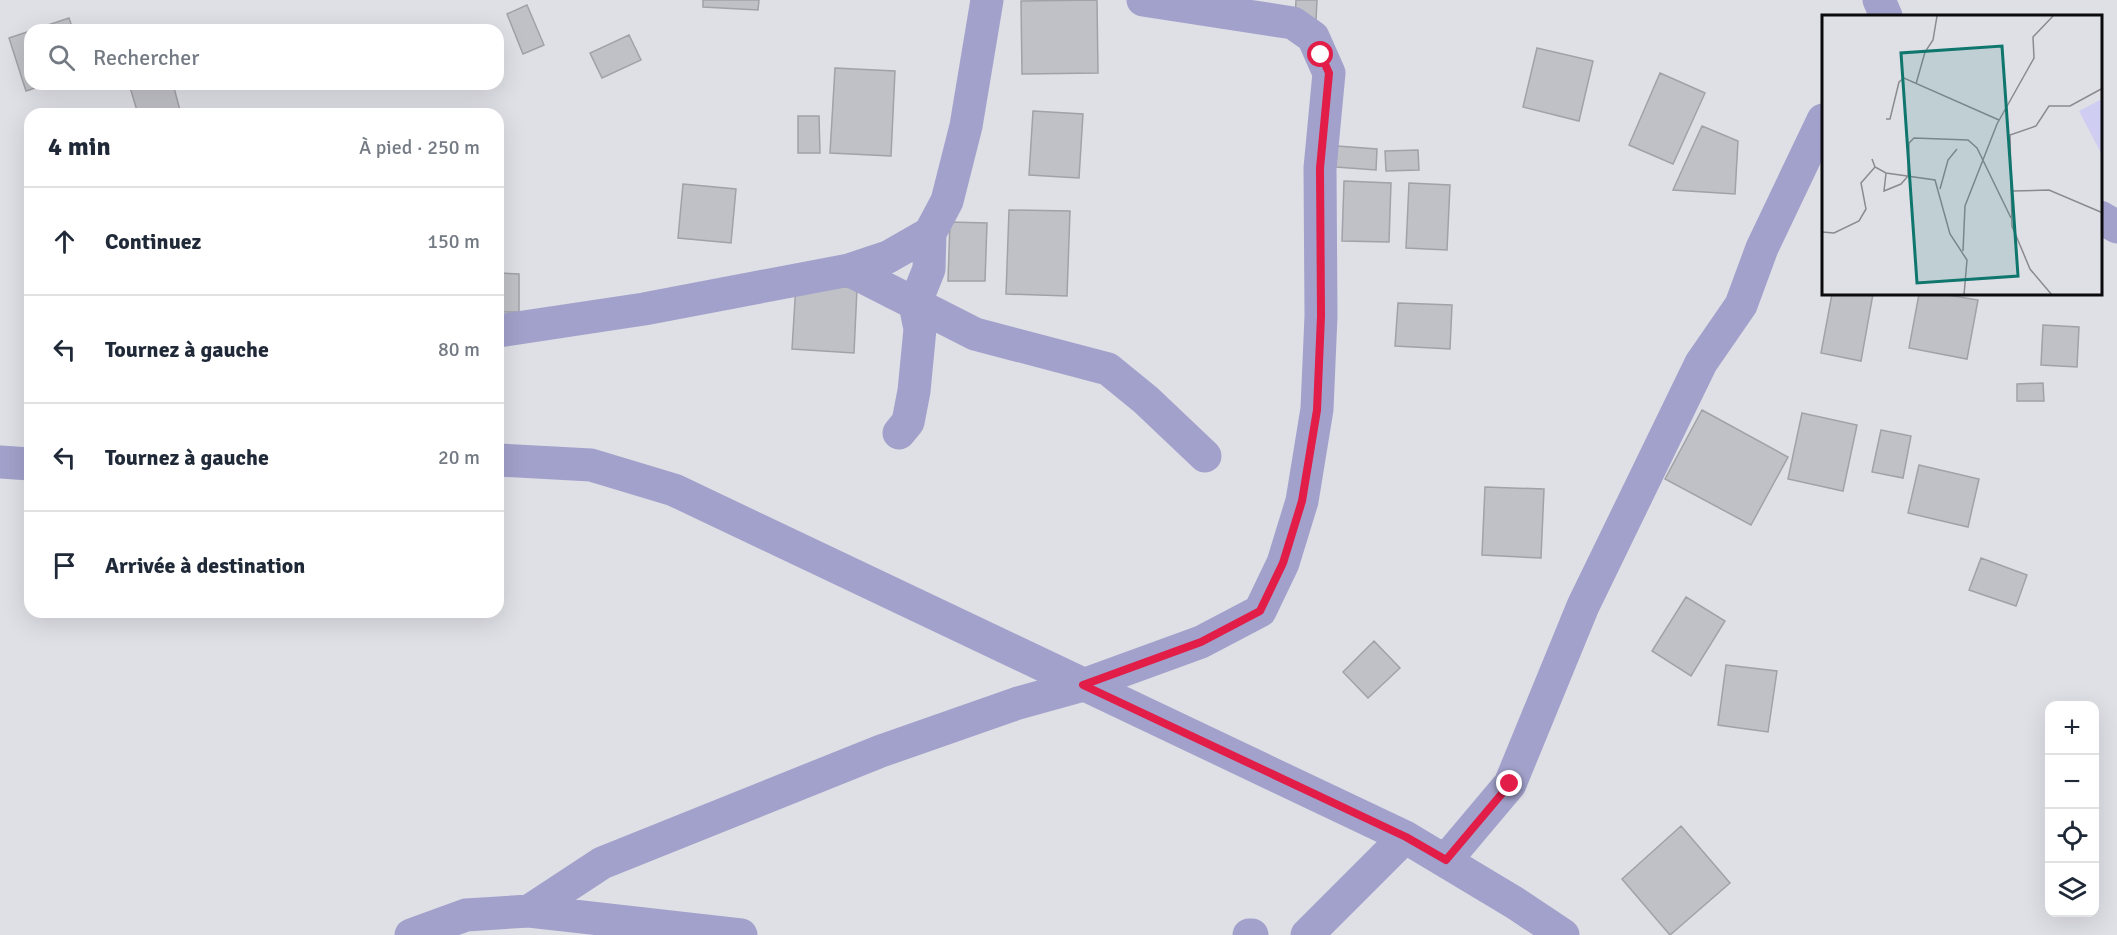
<!DOCTYPE html>
<html lang="fr">
<meta charset="utf-8">
<style>
body{margin:0;font-family:Signika,sans-serif;background:#f2f2f3;color:#1f2937}
.controls{position:absolute;right:18px;bottom:18px;display:grid;overflow:hidden;border-radius:12px;box-shadow:0 6px 24px #0002}
.controls button{width:54px;height:54px;display:grid;place-items:center;padding:0;border:0;border-bottom:2px solid #e0e1e3;background:#fff;color:#1f2937;font:30px sans-serif}
.stop{position:absolute;width:18px;height:18px;margin:-14px;border:4px solid #e11d48;border-radius:50%;background:#fff}
.stop.end{background:#e11d48;border-color:#fff;box-shadow:0 2px 6px #0008}
.list{margin:0;padding:0;list-style:none}
h2{display:flex;justify-content:space-between;align-items:center;height:78px;margin:0;padding:0 24px;font-size:26px}
h2 small{font-size:20px;font-weight:400;color:#747a83}
.list li{display:grid;grid-template-columns:39px 1fr auto;gap:18px;align-items:center;box-sizing:border-box;height:108px;padding:0 24px;border-top:2px solid #e0e1e3}
.list b{display:block;font-size:22px;white-space:nowrap}
.list em{font-size:20px;font-style:normal;color:#747a83}
.icon{flex:none;width:33px;height:33px;fill:none;stroke:currentColor;stroke-width:2;stroke-linecap:round;stroke-linejoin:round}
.map{position:relative;flex:none;width:2117px;height:935px;overflow:hidden}
.search{position:absolute;background:#fff;box-shadow:0 6px 24px #0002;left:24px;top:24px;width:480px;height:66px;display:flex;align-items:center;gap:15px;box-sizing:border-box;padding:0 21px;border-radius:18px;color:#747a83;font-size:22px}
.panel{position:absolute;background:#fff;box-shadow:0 6px 24px #0002;left:24px;top:108px;width:480px;height:510px;border-radius:18px}
.map>svg:first-child{display:block}
.building{fill:#c0c0c7;stroke:#a1a1a8;stroke-width:1.5}
.lines{fill:none;stroke-linecap:round;stroke-linejoin:round}
.street{stroke:#a2a1cb;stroke-width:33}
.route{stroke:#e11d48;stroke-width:8}
.inset-road{fill:none;stroke:#8a8a90;stroke-width:1.5}
.view{fill:#0f766e;fill-opacity:0.15;stroke:#0f766e;stroke-width:3}
.inset-edge{fill:none;stroke:#0b0b0e;stroke-width:3}
</style>
<div class="map">
<svg width="2117" height="935" viewBox="0 0 2117 935">
<rect width="100%" height="100%" fill="#dfdfe6"/>
<!-- building -->
<path class="building" d="M703 0H759L758 10 703 7Z
M1097 0 1098 73 1022 74 1021 1Z
M1296 0H1317L1316 20 1295 19Z
M527 5 544 45 523 54 507 14Z
M69 18 73 30H33Z
M30 31V84H47L26 91 9 38Z
M629 35 641 60 602 78 590 53Z
M1537 48 1593 61 1579 121 1523 107Z
M835 68 895 71 891 156 830 153Z
M1660 73 1705 93 1673 164 1629 145Z
M129 84H173L181 114H138Z
M1033 111 1083 114 1079 178 1029 175Z
M798 116H819L820 153H798Z
M1702 126 1738 141 1735 194 1673 190Z
M1337 146 1377 149 1376 170 1336 167Z
M1418 150 1419 170 1386 171 1385 151Z
M1344 181 1391 183 1389 242 1342 241Z
M1409 183 1450 185 1447 250 1406 248Z
M683 184 736 189 731 243 678 238Z
M1009 210 1070 211 1067 296 1006 294Z
M950 222 987 223 985 281H948Z
M498 273 519 274V312H498Z
M796 284 857 288 854 353 792 349Z
M1832 294H1873L1861 361 1821 353Z
M1919 294H1942L1978 300 1967 359 1909 348Z
M1398 303 1452 305 1450 349 1395 346Z
M2043 325 2079 327 2077 367 2041 365Z
M2043 383 2044 401H2017V384Z
M1702 410 1788 457 1751 525 1665 479Z
M1802 413 1857 425 1843 491 1788 479Z
M1881 430 1911 436 1903 478 1872 472Z
M1919 465 1979 479 1968 527 1908 513Z
M1485 487 1544 489 1541 558 1482 555Z
M1981 558 2027 575 2016 606 1969 590Z
M1686 597 1725 621 1691 676 1652 651Z
M1374 641 1400 668 1368 698 1343 672Z
M1726 665 1777 671 1768 732 1718 725Z
M1681 826 1730 883 1670 935 1622 879Z"/>
<g class="lines">
<!-- street -->
<path class="street" d="M1879 0 1886 16
M2100 217 2117 227
M849 270 975 334 1108 369 1146 400 1205 456
M498 331 644 309 849 270 888 257 930 233 947 201 966 126 987 0
M899 433 908 422 914 391 920 329 915 304 929 269 930 233
M498 460 591 465 674 490 1405 837 1515 903 1563 935
M0 462 30 464
M1446 860 1510 784 1583 606 1701 363 1741 305 1762 248 1823 120
M529 911 602 863 881 751 1018 703 1083 685 1201 642 1260 611 1283 563 1302 501 1317 409 1321 316 1320 168 1329 73 1313 37 1293 23 1143 0
M411 935 466 915 529 911 741 935
M1249 935H1252
M1307 935 1405 837"/>
</g>
<g class="lines">
<!-- route -->
<path class="route" d="M1321 55 1329 73 1320 168 1321 316 1317 410 1302 501 1283 563 1260 611 1201 642 1083 685 1406 837 1446 860 1510 784"/>
</g>
<!-- overview -->
<g transform="translate(1822 15)">
<rect width="280" height="280" fill="#dfdfe6"/>
<path d="M280 84V140L257 96Z" fill="#cfcef2"/>
<path class="inset-road" d="M94 69 103 37 111 25 115 1M64 104H68L77 67 82 63 177 105M50 144 53 152 64 158 113 165 128 219 145 245 142 280M64 158 62 176 79 169 86 161 87 128 92 123 146 125 155 133 189 203M118 174 126 145 135 134M191 176 227 175 281 198M0 217 12 218 37 206 44 194 39 168 53 152M141 236 143 191 175 109 212 43 211 22 231 1M230 280 208 254 190 211 188 120 214 111 227 91H248L281 73"/>
<path class="view" d="M180 31 196 261 95 268 79 38Z"/>
<rect width="280" height="280" class="inset-edge"/>
</g>
</svg>
<div class="controls">
<button>+</button>
<button>−</button>
<button><svg class="icon" aria-label="locate" viewBox="0 0 24 24"><circle cx="12" cy="12" r="6"/><path d="M12 2v4M12 18v4M2 12h4M18 12h4"/></svg></button>
<button><svg class="icon" aria-label="layers" viewBox="0 0 24 24"><path d="M12 4l9 5-9 5-9-5zM3 14l9 5 9-5"/></svg></button>
</div>
<div class="stop" style="left:1321px;top:55px"></div>
<div class="stop end" style="left:1510px;top:784px"></div>
<div class="search"><svg class="icon" aria-label="search" viewBox="0 0 24 24"><circle cx="10" cy="10" r="6"/><path d="M15 15l6 6"/></svg>Rechercher</div>
<section class="panel">
<h2>4 min<small>À pied · 250 m</small></h2>
<ul class="list">
<li><svg class="icon" aria-label="ahead" viewBox="0 0 24 24"><path d="M12 20V5M6 11l6-6 6 6"/></svg><div><b>Continuez</b></div><em>150 m</em></li>
<li><svg class="icon" aria-label="left" viewBox="0 0 24 24"><path d="M17 20v-9H6M10 6l-5 5 5 5"/></svg><div><b>Tournez à gauche</b></div><em>80 m</em></li>
<li><svg class="icon" aria-label="left" viewBox="0 0 24 24"><path d="M17 20v-9H6M10 6l-5 5 5 5"/></svg><div><b>Tournez à gauche</b></div><em>20 m</em></li>
<li><svg class="icon" aria-label="arrive" viewBox="0 0 24 24"><path d="M6 21V4h12l-3 4 3 4H6"/></svg><div><b>Arrivée à destination</b></div></li>
</ul>
</section>
</div>
